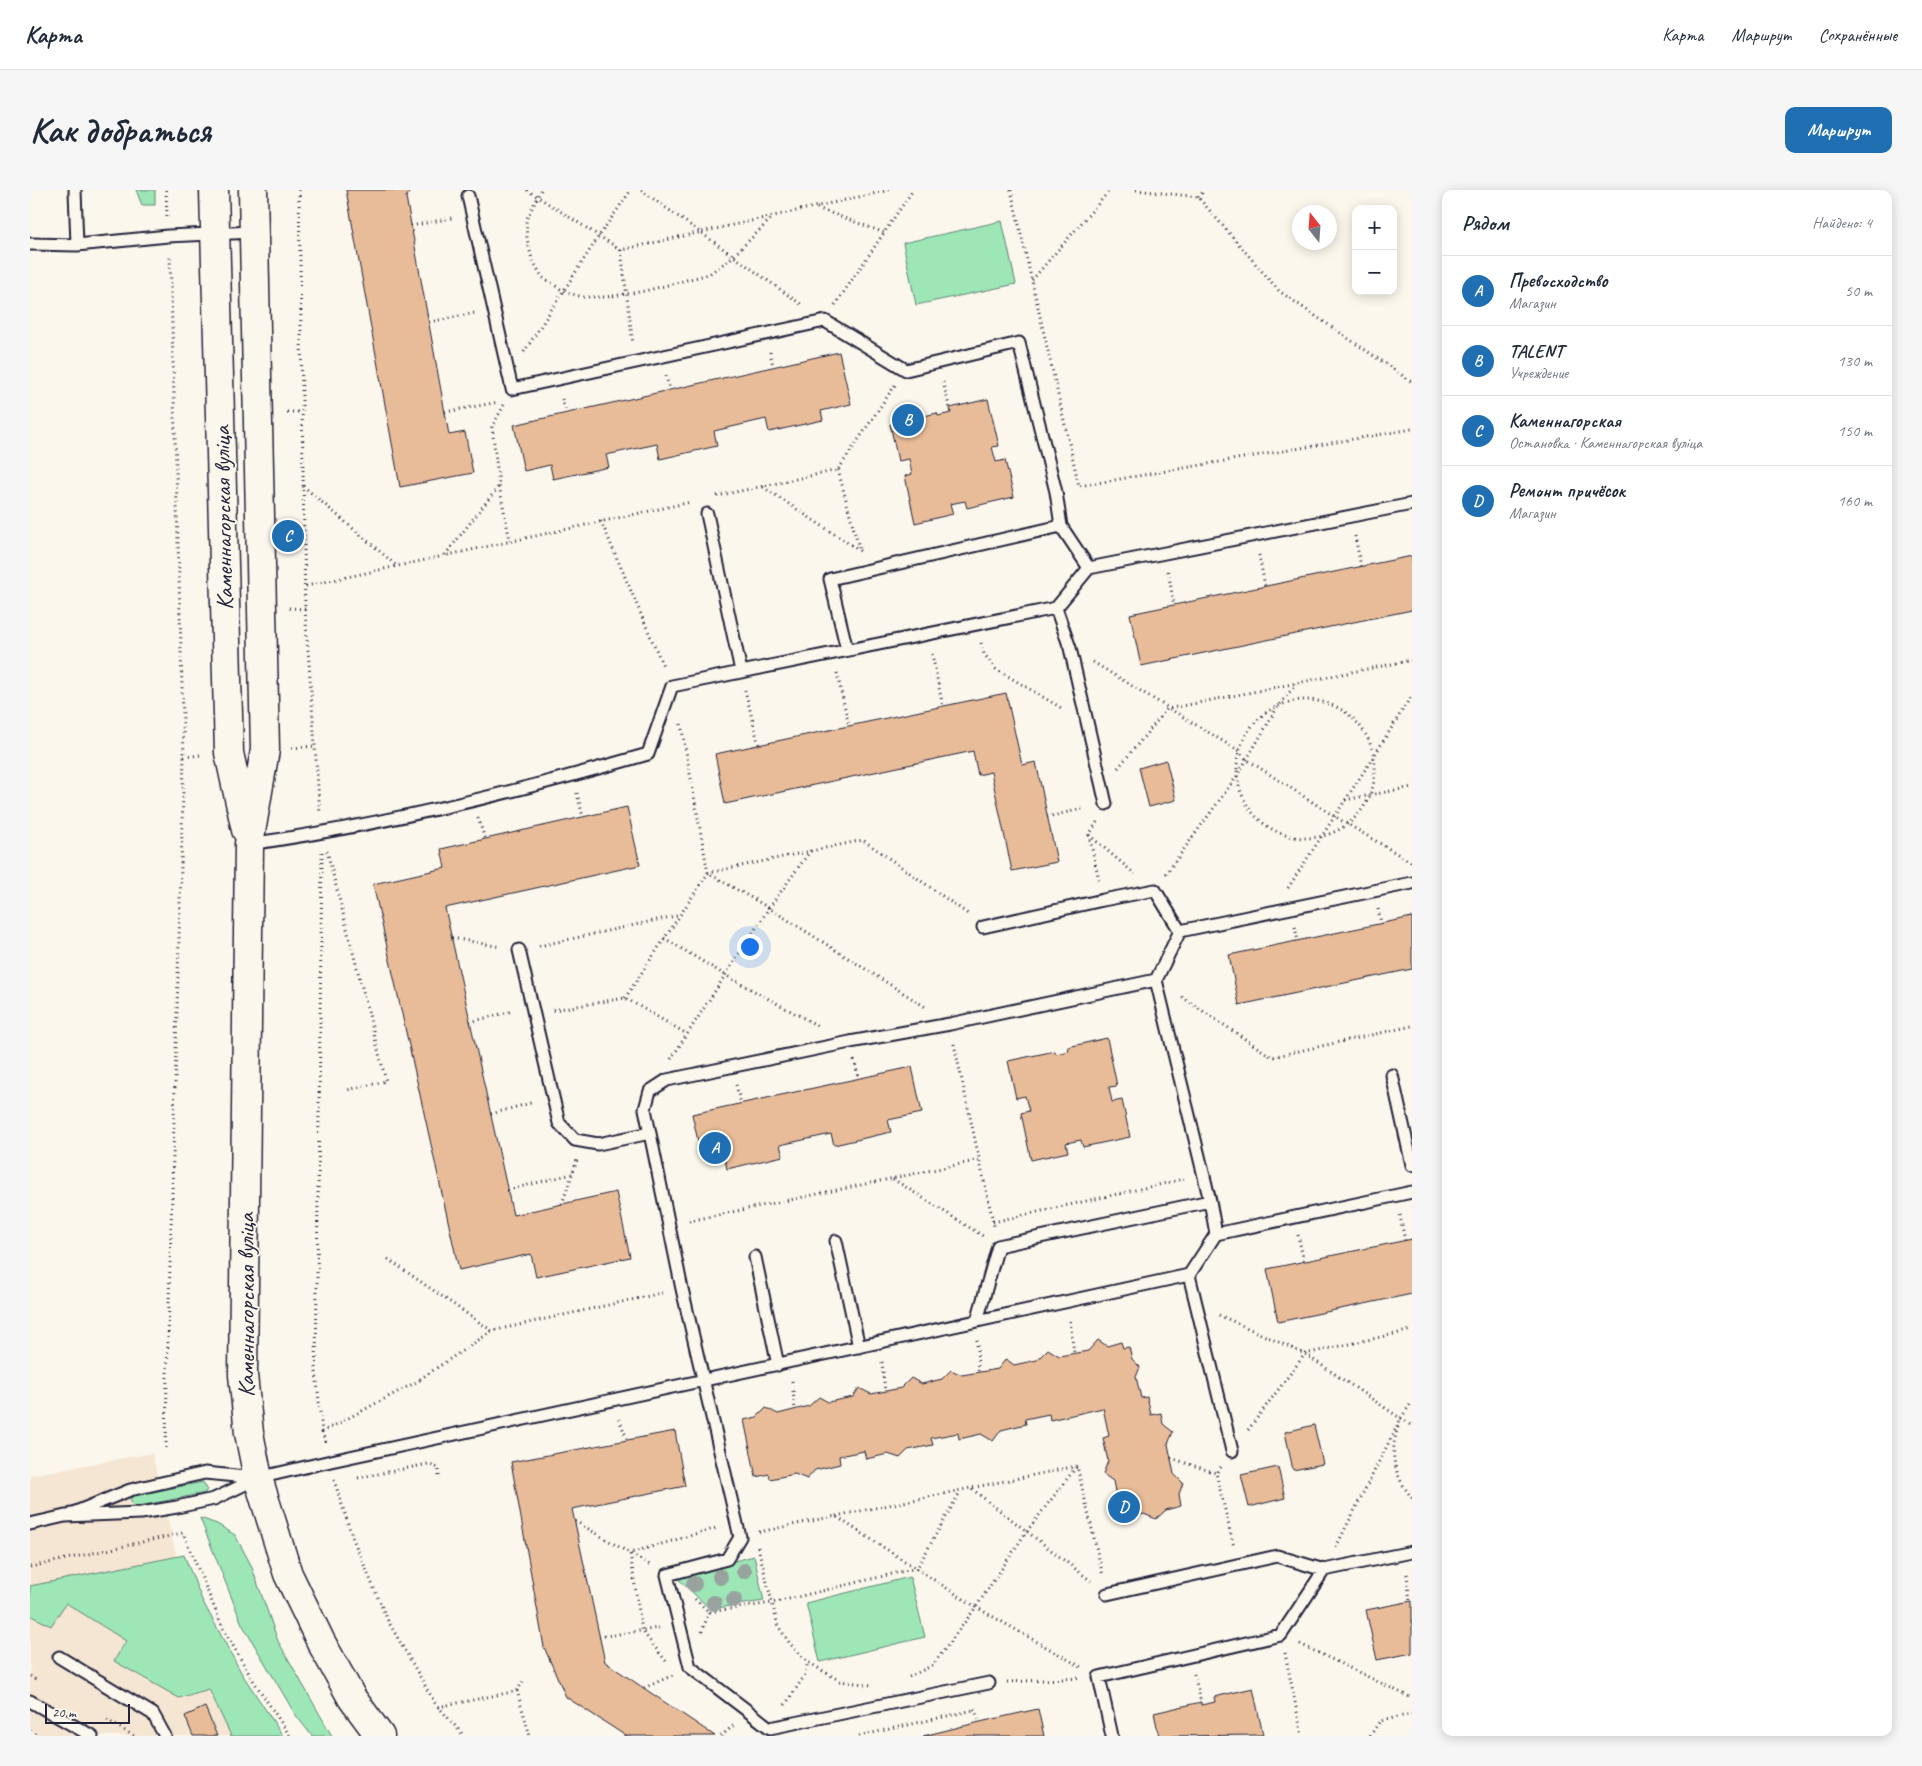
<!DOCTYPE html>
<html lang="ru">
<meta charset="utf-8">
<style>
body{margin:0;font-family:Caveat,sans-serif;background:#f6f6f7;color:#1f2937}
.controls{position:absolute;right:15px;top:15px;display:grid;overflow:hidden;border-radius:10px;box-shadow:0 2px 12px #0003}
.controls button{width:45px;height:45px;display:grid;place-items:center;padding:0;border:0;border-bottom:1px solid #e0e1e3;background:#fff;color:#1f2937;font:25px sans-serif}
.compass{position:absolute;left:1262px;top:15px;width:45px;height:45px;border-radius:50%;background:#fff;box-shadow:0 2px 12px #0003;rotate:343deg}
.scale{position:absolute;left:15px;bottom:12px;width:85px;box-sizing:border-box;padding-left:5px;border:2px solid #22223b;border-top:0;font-size:14px;line-height:18px;white-space:nowrap;color:#22223b;-webkit-text-stroke:4px #fbf7ec;paint-order:stroke}
.you{position:absolute;left:719px;top:756px;width:18px;height:18px;margin:-12px;border:4px solid #fff;border-radius:50%;background:#1a73e8;box-shadow:0 0 0 8px #1a73e833}
.badge{display:grid;place-items:center;width:32px;height:32px;border-radius:50%;background:#1f6fb2;color:#fff;font-size:16px;font-weight:700}
.pin{position:absolute;translate:-50% -50%;border:2px solid #fff;box-shadow:0 1px 5px #0006}
.list{margin:0;padding:0;list-style:none}
h2{display:flex;justify-content:space-between;align-items:center;height:65px;margin:0;padding:0 20px;font-size:21px}
h2 small{font-size:16px;font-weight:400;color:#747a83}
.list li{display:grid;grid-template-columns:32px 1fr auto;gap:15px;align-items:center;box-sizing:border-box;height:70px;padding:0 20px;border-top:1px solid #e0e1e3}
.list b{display:block;font-size:19px;white-space:nowrap}
.list p{margin:0;font-size:16px;white-space:nowrap;color:#747a83}
.list em{font-size:16px;font-style:normal;color:#747a83}
.map{position:relative;flex:none;width:1382px;height:1546px;overflow:hidden;border-radius:10px}
header{display:flex;align-items:center;gap:30px;box-sizing:border-box;height:70px;padding:0 25px;background:#fff;border-bottom:1px solid #e0e1e3}
header strong{font-size:24px}
nav{display:flex;gap:28px;margin-inline-start:auto;font-size:18px}
.intro{display:flex;align-items:center;justify-content:space-between;box-sizing:border-box;height:120px;padding:0 30px}
h1{margin:0;font-size:35px}
.button{padding:12px 22px;border-radius:10px;background:#1f6fb2;color:#fff;font-size:18px;font-weight:700}
main{display:flex;gap:30px;padding:0 30px}
aside{flex:1;background:#fff;border-radius:10px;box-shadow:0 2px 12px #0003}
.map>svg:first-child{display:block}
.built{fill:#f5e5d3}
.green{fill:#9de7b6;stroke:#608478}
.building{fill:#e8bc98;stroke:#22223b}
.lines{fill:none;stroke-linecap:round;stroke-linejoin:round}
.service-casing{stroke:#22223b;stroke-width:15}
.secondary-casing{stroke:#22223b;stroke-width:31}
.path{stroke:#22223b;stroke-width:3;stroke-dasharray:1 4;stroke-linecap:butt}
.service{stroke:#fbf7ec;stroke-width:11}
.secondary{stroke:#fbf7ec;stroke-width:28}
.tree{fill:#98a29f}
.labels{text-anchor:middle;dominant-baseline:central;stroke-width:4;stroke-linejoin:round;paint-order:stroke}
.street-label{font-size:24px;fill:#22223b;stroke:#fbf7ec}
</style>
<header>
<strong>Карта</strong>
<nav><a>Карта</a><a>Маршрут</a><a>Сохранённые</a></nav>
</header>
<div class="intro"><h1>Как добраться</h1><a class="button">Маршрут</a></div>
<main>
<div class="map">
<svg width="1382" height="1546" viewBox="0 0 1382 1546">
<rect width="100%" height="100%" fill="#fbf7ec"/>
<filter id="ink" filterUnits="userSpaceOnUse"><feTurbulence type="fractalNoise" baseFrequency=".02" numOctaves="2"/><feDisplacementMap in="SourceGraphic" scale="10" xChannelSelector="R" yChannelSelector="G"/><feConvolveMatrix kernelMatrix="1 2 1 2 8 2 1 2 1" color-interpolation-filters="sRGB"/></filter>
<g filter="url(#ink)">
<!-- built -->
<path class="built" d="M122 1263 152 1389 228 1546H0V1285Z"/>
<!-- green -->
<path class="green" d="M106 0H125V15H112Z
M972 31 986 94 886 115 873 53Z
M173 1292 177 1299 175 1303 104 1317 100 1310 102 1306Z
M170 1328 187 1334 205 1345 221 1375 248 1451 302 1546H282L265 1524 212 1434Z
M154 1365 172 1410 212 1484 253 1546H201L179 1499 149 1508 84 1471 96 1451 36 1413 21 1436 0 1425V1396Z
M724 1366 734 1411 680 1419 645 1386Z
M880 1387 895 1447 790 1472 776 1413Z"/>
<!-- building -->
<path class="building" d="M316 0H381L376 7 419 245 435 242 443 283 370 297Z
M809 162 821 214 791 221 793 230 739 242 736 229 684 241 687 256 630 269 627 254 576 265 579 277 523 289 520 275 494 281 484 235Z
M958 209 969 256 962 257 966 272 975 270 984 307 937 318 935 311 920 314 923 324 885 333 875 286 882 284 879 269 868 271 860 234 907 223 908 226 921 223 920 218Z
M1382 366V420L1111 476 1100 424Z
M976 503 992 575 1006 572 1027 672 982 681 961 582 948 585 943 561 695 614 685 564Z
M1136 570 1146 610 1119 617 1109 578Z
M597 617 610 675 415 718 483 1025 586 1002 600 1067 506 1087 501 1064 429 1080 343 694 415 678 411 659Z
M1382 727V779L1209 815 1199 765Z
M1077 848 1087 896 1079 897 1082 912 1092 910 1100 947 1053 957 1051 950 1036 953 1038 962 1001 970 991 923 999 921 995 906 986 908 978 871 1025 861 1026 864 1039 861 1038 857Z
M882 877 892 923 858 930 861 942 804 955 801 944 750 955 753 966 697 979 694 965 672 969 662 924Z
M1382 1049V1104L1248 1132 1237 1079Z
M1068 1150 1077 1156 1091 1152 1093 1158 1099 1157 1102 1169 1110 1177 1106 1187 1111 1208 1117 1207 1121 1225 1131 1223 1133 1234 1143 1242 1138 1254 1144 1284 1153 1293 1149 1304 1151 1316 1136 1320 1126 1329 1114 1324 1097 1328 1094 1315 1088 1317 1083 1291 1073 1284 1078 1271 1073 1248 1079 1246 1073 1218 1020 1230 1019 1224 995 1229 996 1234 971 1240 963 1251 951 1244 929 1249 928 1243 901 1248 903 1255 878 1260 870 1268 858 1264 836 1269 834 1261 809 1266 810 1274 785 1280 777 1289 765 1284 740 1289 739 1284 726 1287 714 1230 727 1227 736 1218 748 1224 779 1216 789 1207 798 1212 823 1207 829 1198 841 1204 871 1198 881 1188 892 1194 912 1189 921 1180 932 1185 968 1179 976 1169 984 1175 1007 1170 1018 1159 1029 1166 1058 1161Z
M1284 1235 1293 1274 1263 1280 1255 1242Z
M645 1241 655 1296 542 1319 575 1472 685 1546H596L536 1507 514 1457 481 1272Z
M1248 1277 1255 1308 1219 1317 1211 1285Z
M1382 1411V1463L1347 1470 1336 1420Z
M1223 1498 1233 1545 1129 1546 1124 1523 1171 1512V1515L1185 1512 1184 1507Z
M175 1517 187 1546H163L155 1526Z
M1008 1519 1014 1546H893L950 1532Z"/>
<g class="lines">
<defs>
<path id="service" d="M45 0 47 55
M0 54 47 55 138 46 223 42
M677 324 711 481
M1059 378 1382 314
M1026 418 1040 458 1076 614
M817 460 800 389 1031 336
M219 654C354 635 487 602 618 564L642 496 1026 418 1059 378 1031 336 1026 302 989 153 876 180 795 131 482 199 438 6
M953 737 1073 710 1125 700 1150 741
M489 760 529 933 545 950 568 954 620 943
M1126 790 1180 1011 1186 1044
M1362 885 1382 975
M806 1051 829 1157
M725 1067 748 1175
M947 1131 968 1056 1180 1011
M1202 1261 1159 1085 1186 1044 1382 1002
M43 1323 100 1300 175 1283 226 1288
M0 1334 35 1326 111 1323 147 1317 184 1309 228 1288 301 1271 1159 1085
M1077 1404 1247 1366 1294 1380 1382 1362
M29 1467 123 1524 135 1546
M959 1493 740 1538 660 1477 637 1385 697 1369 710 1347 652 1099 615 919 620 901 637 890 820 852 920 834 1126 790 1150 741 1382 693
M0 1511 62 1546
M1082 1546 1069 1487 1251 1445 1294 1380"/>
<path id="secondary" d="M184 0 199 563 216 640
M223 0 235 560 219 654 213 1185 219 1243 228 1288 258 1384 291 1452 322 1508 350 1546"/>
</defs>
<!-- service casing -->
<use href="#service" class="service-casing"/>
<!-- secondary casing -->
<use href="#secondary" class="secondary-casing"/>
<!-- path -->
<path class="path" d="M136 0 137 26
M269 0 275 419 290 624
M497 0 591 60 860 0
M511 0 496 30 497 49 502 69 512 87 535 102 553 107H576L615 101 679 84 700 69 743 27
M611 0 772 115
M981 0 1049 296 1382 239
M1106 0 1168 7 1249 101 1382 192
M1168 7 1175 0
M787 18 855 43
M381 36 422 28
M591 60 603 154
M1002 90 1080 0
M805 115 883 0
M399 132 445 123
M494 162 569 46 601 0
M740 162 743 176
M636 186 640 200
M913 192 921 223
M532 209 536 223
M474 215 462 237 469 295 480 351
M257 222H271
M415 222 469 212
M808 280 830 362
M273 296 367 376
M733 297 830 361
M687 306 808 280 865 195
M571 331 634 478
M1325 346 1331 377
M415 365 469 296
M1229 365 1235 396
M1138 381 1144 415
M276 396 661 312
M259 418 275 419
M951 453 954 464 966 479 1033 519
M902 464 913 517
M1063 472 1209 561 1216 569 1304 626 1381 672
M807 483 819 536
M715 500 729 556
M1207 579a69 69 0 1 1 138 0a69 69 0 1 1-138 0Z
M651 534 678 683 739 718 897 818
M262 558 285 556
M154 567 170 565
M1088 578 1137 519 1382 470
M547 603 553 627
M1315 610 1382 597
M1017 627 1056 618
M448 628 455 649
M1067 632 1059 645 1069 690
M1059 645 1105 684
M297 661 356 891 317 900
M292 662 286 1180 292 1242 296 1253
M1136 684 1207 586 1247 518 1266 494
M1258 698 1344 566 1382 505
M1348 719 1351 733
M1265 737 1268 751
M422 748 471 757
M634 748 695 785 790 837
M509 756 650 725
M1152 807 1242 867 1382 836
M595 808 678 683 833 650 938 724
M523 820 595 808 657 844
M440 832 483 821
M924 854 964 1036
M641 869 739 718 781 660
M824 870 829 888
M706 895 711 914
M461 924 504 912
M863 989 953 1046
M478 1000 542 984
M532 1014 547 970
M1370 1025 1375 1051
M659 1031 950 970
M963 1032 1154 989
M1268 1045 1274 1072
M358 1069 462 1141 632 1103
M1189 1125 1275 1164 1382 1236
M1040 1131 1044 1163
M947 1150 948 1182
M852 1172 855 1202
M390 1189 462 1141
M762 1191 765 1220
M1371 1228 1382 1212
M589 1229 597 1249
M1368 1237C1359 1265 1364 1285 1382 1308
M1218 1240 1275 1164 1382 1140
M292 1242 392 1189
M136 1258 137 1185 154 567 140 64
M1141 1268 1186 1283
M1191 1277 1186 1283 1204 1357
M328 1288 398 1274 409 1278V1289
M304 1290 323 1349 358 1431 405 1513 434 1546
M942 1299 1061 1391
M806 1326 1047 1276 1073 1386
M545 1331 620 1375
M729 1342 805 1326 946 1417 1053 1478
M728 1357 748 1436 761 1455 778 1472 810 1491 842 1495
M1306 1357 1371 1228
M0 1377 153 1343 193 1438 221 1487 260 1546
M1377 1384 1380 1412
M665 1409 679 1422 742 1413 887 1378 930 1302
M672 1442 679 1422
M569 1447 629 1438
M1270 1454 1382 1508
M1255 1463 1272 1546
M636 1471 612 1441 600 1363 687 1338
M1164 1484 1171 1512
M0 1486 8 1491
M879 1487 903 1475 946 1417 997 1341 1047 1276
M977 1492 1051 1488
M614 1498 643 1485
M487 1501 494 1490
M755 1515 775 1485 778 1472
M408 1517 487 1501 500 1546
M944 1519 950 1532
M77 1530 104 1546
M0 1541 8 1546
M691 1546 704 1535
M829 1546 944 1520
M1340 1546 1350 1531 1382 1524"/>
<!-- service -->
<use href="#service" class="service"/>
<!-- secondary -->
<use href="#secondary" class="secondary"/>
</g>
<!-- trees -->
<g class="tree">
<circle cx="714" cy="1381" r="8"/>
<circle cx="690" cy="1387" r="8"/>
<circle cx="664" cy="1394" r="8"/>
<circle cx="704" cy="1410" r="8"/>
<circle cx="684" cy="1413" r="8"/>
</g>
</g>
<g class="labels">
<!-- street labels -->
<g class="street-label">
<text transform="translate(193 328) rotate(-91)">Каменнагорская вуліца</text>
<text transform="translate(216 1115) rotate(-90)">Каменнагорская вуліца</text>
</g>
</g>
</svg>
<div class="controls">
<button>+</button>
<button>−</button>
</div>
<svg class="compass" viewBox="-18 -18 36 36"><path d="M0-13l5 13h-10z" fill="#e53935"/><path d="M0 13l5-13h-10z" fill="#747a83"/></svg>
<div class="scale">20 m</div>
<div class="you"></div>
<div class="pin badge" style="left:685px;top:958px">A</div>
<div class="pin badge" style="left:878px;top:230px">B</div>
<div class="pin badge" style="left:258px;top:346px">C</div>
<div class="pin badge" style="left:1094px;top:1317px">D</div>
</div>
<aside>
<h2>Рядом<small>Найдено: 4</small></h2>
<ul class="list">
<li><span class="badge">A</span><div><b>Превосходство</b><p>Магазин</p></div><em>50 m</em></li>
<li><span class="badge">B</span><div><b>TALENT</b><p>Учреждение</p></div><em>130 m</em></li>
<li><span class="badge">C</span><div><b>Каменнагорская</b><p>Остановка · Каменнагорская вуліца</p></div><em>150 m</em></li>
<li><span class="badge">D</span><div><b>Ремонт причёсок</b><p>Магазин</p></div><em>160 m</em></li>
</ul>
</aside>
</main>
